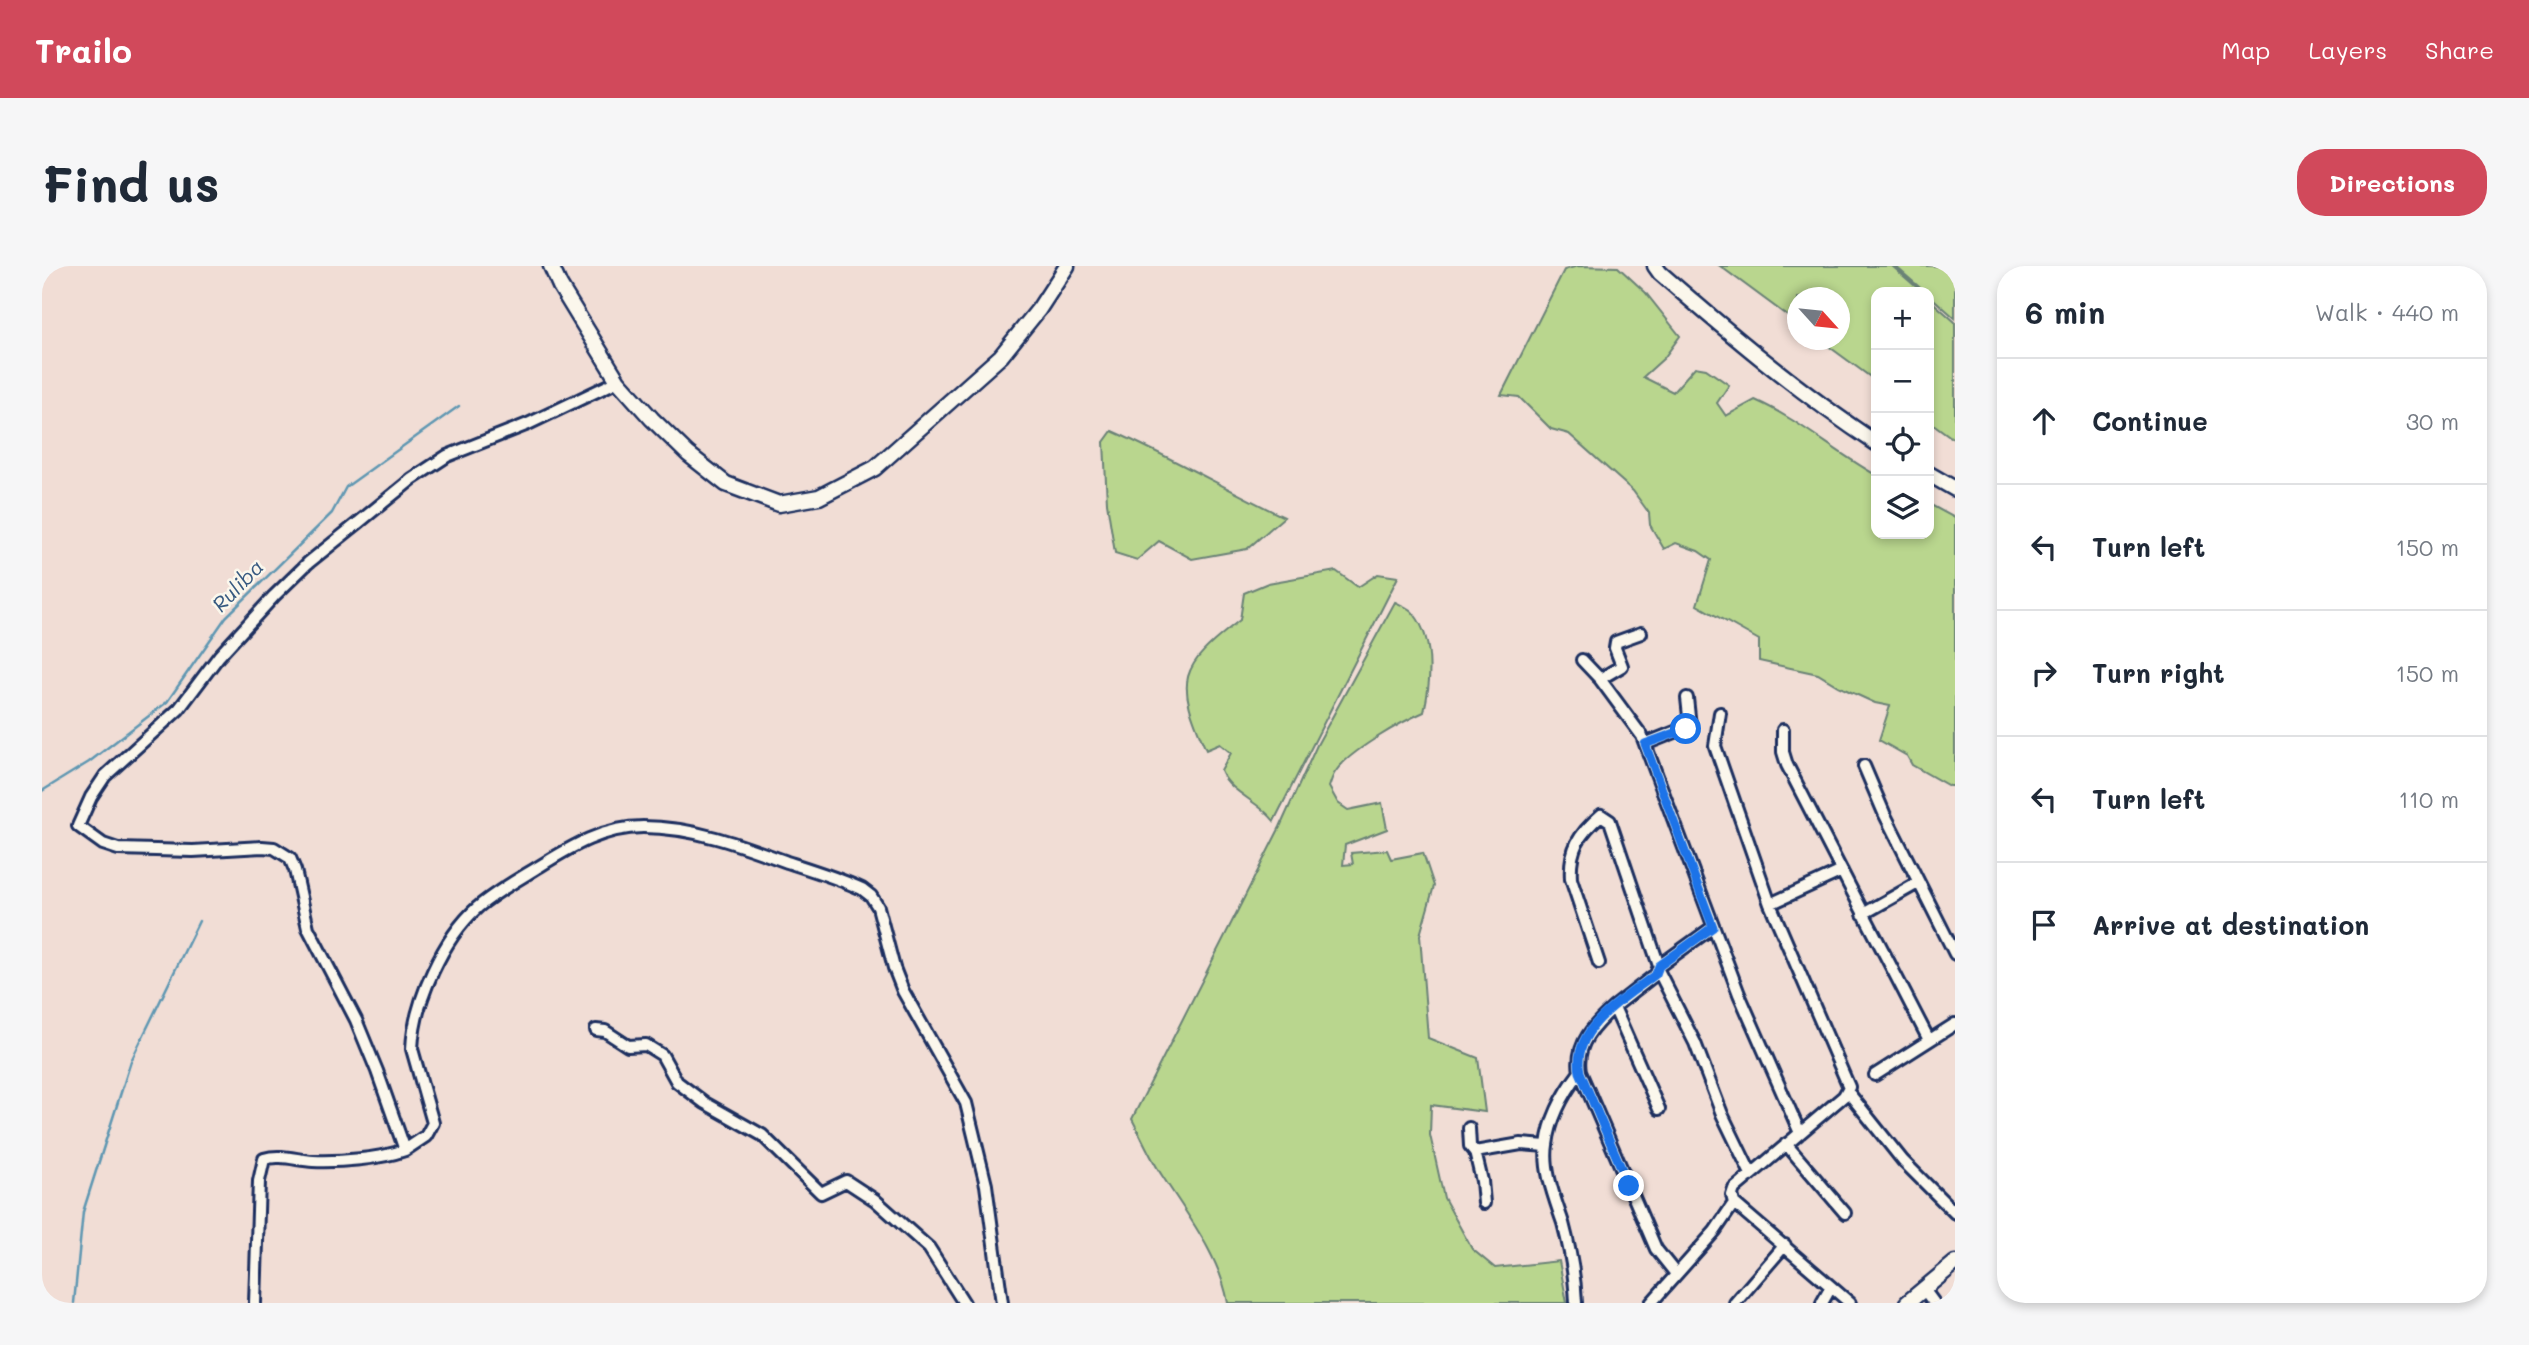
<!DOCTYPE html>
<meta charset="utf-8">
<style>
body{margin:0;font-family:Mali,sans-serif;background:#f6f6f7;color:#1f2937}
.controls{position:absolute;right:21px;top:21px;display:grid;overflow:hidden;border-radius:14px;box-shadow:0 4px 10px #0003}
.controls button{width:63px;height:63px;display:grid;place-items:center;padding:0;border:0;border-bottom:2px solid #e0e1e3;background:#fff;color:#1f2937;font:35px sans-serif}
.compass{position:absolute;left:1745px;top:21px;width:63px;height:63px;border-radius:50%;background:#fff;box-shadow:0 4px 10px #0003;rotate:117deg}
.stop{position:absolute;width:21px;height:21px;margin:-16px;border:5px solid #1a73e8;border-radius:50%;background:#fff}
.stop.end{background:#1a73e8;border-color:#fff;box-shadow:0 2px 7px #0008}
.list{margin:0;padding:0;list-style:none}
h2{display:flex;justify-content:space-between;align-items:center;height:91px;margin:0;padding:0 28px;font-size:30px}
h2 small{font-size:23px;font-weight:400;color:#747a83}
.list li{display:grid;grid-template-columns:46px 1fr auto;gap:21px;align-items:center;box-sizing:border-box;height:126px;padding:0 28px;border-top:2px solid #e0e1e3}
.list b{display:block;font-size:26px;white-space:nowrap}
.list em{font-size:23px;font-style:normal;color:#747a83}
.icon{flex:none;width:38px;height:38px;fill:none;stroke:currentColor;stroke-width:2;stroke-linecap:round;stroke-linejoin:round}
.map{position:relative;flex:none;width:1913px;height:1037px;overflow:hidden;border-radius:28px}
header{display:flex;align-items:center;gap:42px;box-sizing:border-box;height:98px;padding:0 35px;background:#d1495b;color:#fff}
header strong{font-size:33px}
nav{display:flex;gap:38px;margin-inline-start:auto;font-size:24px}
.intro{display:flex;align-items:center;justify-content:space-between;box-sizing:border-box;height:168px;padding:0 42px}
h1{margin:0;font-size:49px}
.button{padding:18px 32px;border-radius:28px;background:#d1495b;color:#fff;font-size:24px;font-weight:700}
main{display:flex;gap:42px;padding:0 42px}
aside{flex:1;background:#fff;border-radius:28px;box-shadow:0 4px 10px #0003}
.map>svg:first-child{display:block}
.green{fill:#b9d68e;stroke:#6a8276;stroke-width:2}
.lines{fill:none;stroke-linecap:round;stroke-linejoin:round}
.stream{stroke:#5f97b2;stroke-width:2.5}
.minor-casing{stroke:#1b2f5e;stroke-width:16}
.major-casing{stroke:#1b2f5e;stroke-width:19}
.minor{stroke:#fbf7ec;stroke-width:10}
.major{stroke:#fbf7ec;stroke-width:14}
.route{stroke:#1a73e8;stroke-width:9}
.labels{text-anchor:middle;dominant-baseline:central;stroke-width:5;stroke-linejoin:round;paint-order:stroke}
.water-label{font-size:21px;font-style:italic;fill:#385a81;stroke:#fbf7ec}
</style>
<header>
<strong>Trailo</strong>
<nav><a>Map</a><a>Layers</a><a>Share</a></nav>
</header>
<div class="intro"><h1>Find us</h1><a class="button">Directions</a></div>
<main>
<div class="map">
<svg width="1913" height="1037" viewBox="0 0 1913 1037">
<rect width="100%" height="100%" fill="#f1ddd5"/>
<filter id="ink" filterUnits="userSpaceOnUse"><feTurbulence type="fractalNoise" baseFrequency=".0143" numOctaves="2"/><feDisplacementMap in="SourceGraphic" scale="14" xChannelSelector="R" yChannelSelector="G"/><feConvolveMatrix kernelMatrix="1 2 1 2 8 2 1 2 1" color-interpolation-filters="sRGB"/></filter>
<g filter="url(#ink)">
<!-- green -->
<path class="green" d="M1536 0 1576 1 1603 26 1638 70 1622 92 1601 111 1631 126 1653 101 1664 103 1687 119 1675 137 1684 150 1713 134C1756 153 1793 186 1834 209V268H1887V238L1913 252V520H1907L1870 499 1865 490 1837 474 1848 440 1833 437 1796 420 1776 408 1717 395V374L1655 339 1669 294 1656 285 1634 277 1622 283 1608 259 1607 247 1591 225 1527 168 1509 163 1477 131 1459 129 1522 4Z
M1678 0H1850L1880 26H1834V115L1778 74H1798V32H1756L1755 57Z
M1853 0H1913V52L1887 29V26H1883Z
M1887 33 1913 56V174L1887 155Z
M1070 165C1129 191 1184 223 1242 251L1205 283 1150 293 1117 275 1095 294 1073 287 1065 237 1062 176Z
M1294 305 1316 321 1336 308 1356 311 1232 555C1217 535 1188 527 1179 505L1189 487 1178 478 1164 484C1133 413 1136 402 1198 354L1202 327 1226 317Z
M1353 336C1359 339 1369 342 1372 348 1393 375 1389 415 1382 446 1359 456 1308 485 1294 505 1290 510 1289 516 1287 521L1296 537 1306 544 1340 537 1345 563 1303 579 1301 599 1311 598 1309 587 1345 584 1349 593 1381 587 1392 620 1378 669 1386 772 1436 792 1443 846 1389 839 1388 869 1402 932 1430 983 1453 1002 1517 995 1525 1037H1186C1178 991 1146 950 1121 911 1109 893 1100 872 1090 853L1238 561 1275 479Z"/>
<g class="lines">
<!-- stream -->
<path class="stream" d="M0 525 47 496 125 436 184 351 290 247 304 221 417 140
M32 1037 41 946 89 795 157 655"/>
<defs>
<path id="minor" d="M576 115 486 158 405 190 370 213 316 257 266 297 232 330 177 390 137 443 63 510 49 531 36 560 61 578 76 583 151 585 220 581 232 582 248 592 253 604 266 662 314 754 335 805 363 884 384 870 391 857 370 783C372 736 401 672 436 641 455 625 477 613 498 600 530 580 562 561 601 561 651 561 699 579 745 596 770 604 796 612 820 623L829 630 836 641 852 702 861 725 924 837 944 919 960 1037
M1540 394 1558 413 1600 470 1697 728 1758 867
M1558 413 1580 400 1573 382 1574 376 1599 367
M1678 447 1673 480 1728 638 1807 821 1802 830 1692 923 1690 929 1692 937 1808 1037
M1741 464V486L1745 499 1887 774
M1603 478 1648 460 1645 432
M1822 500 1842 547 1913 688
M1728 638 1800 605
M1821 648 1876 617
M1557 697 1529 613C1527 583 1537 568 1559 549L1568 555 1617 700 1614 708 1572 741
M1617 700 1671 661
M1616 704 1653 777 1680 848 1709 908
M554 764 563 765 586 780 604 779 620 789 635 816 663 837 720 869 779 927 804 915 833 934 887 982 922 1037
M1833 809 1913 758
M1806 826 1861 895 1913 947
M1617 843 1572 741C1552 759 1533 778 1538 806L1614 983 1634 1008
M1427 862 1428 880 1433 886
M1744 878 1803 947
M1442 937 1440 915 1433 886 1479 878 1504 880
M1881 1022 1892 1037
M213 1037 217 915 222 893C238 888 254 894 271 895 297 896 338 893 363 884
M1534 1037C1533 1010 1528 983 1521 957 1513 933 1501 904 1505 879 1508 852 1522 827 1538 806
M1609 1037 1673 965 1692 937
M1693 1037 1743 979
M1780 1037 1789 1021"/>
<path id="major" d="M509 0 518 20 576 115 610 153 646 188 684 218 737 238 777 231 833 202 959 90 997 43 1025 0
M1613 0 1618 7C1687 67 1758 127 1834 177
M1887 208 1913 223
M1865 1037 1913 997"/>
</defs>
<!-- minor casing -->
<use href="#minor" class="minor-casing"/>
<!-- major casing -->
<use href="#major" class="major-casing"/>
<!-- minor -->
<use href="#minor" class="minor"/>
<!-- major -->
<use href="#major" class="major"/>
</g>
</g>
<g class="lines" filter="url(#ink)">
<!-- route -->
<path class="route" d="M1587 920 1538 806C1529 761 1585 731 1614 708L1617 700 1671 661 1603 478 1644 463"/>
</g>
<g class="labels">
<!-- water labels -->
<g class="water-label">
<text transform="translate(195 319) rotate(-46)">Ruliba</text>
</g>
</g>
</svg>
<div class="controls">
<button>+</button>
<button>−</button>
<button><svg class="icon" aria-label="locate" viewBox="0 0 24 24"><circle cx="12" cy="12" r="6"/><path d="M12 2v4M12 18v4M2 12h4M18 12h4"/></svg></button>
<button><svg class="icon" aria-label="layers" viewBox="0 0 24 24"><path d="M12 4l9 5-9 5-9-5zM3 14l9 5 9-5"/></svg></button>
</div>
<svg class="compass" viewBox="-18 -18 36 36"><path d="M0-13l5 13h-10z" fill="#e53935"/><path d="M0 13l5-13h-10z" fill="#747a83"/></svg>
<div class="stop" style="left:1644px;top:463px"></div>
<div class="stop end" style="left:1587px;top:920px"></div>
</div>
<aside>
<h2>6 min<small>Walk · 440 m</small></h2>
<ul class="list">
<li><svg class="icon" aria-label="ahead" viewBox="0 0 24 24"><path d="M12 20V5M6 11l6-6 6 6"/></svg><div><b>Continue</b></div><em>30 m</em></li>
<li><svg class="icon" aria-label="left" viewBox="0 0 24 24"><path d="M17 20v-9H6M10 6l-5 5 5 5"/></svg><div><b>Turn left</b></div><em>150 m</em></li>
<li><svg class="icon" aria-label="right" viewBox="0 0 24 24"><path d="M7 20v-9h11M14 6l5 5-5 5"/></svg><div><b>Turn right</b></div><em>150 m</em></li>
<li><svg class="icon" aria-label="left" viewBox="0 0 24 24"><path d="M17 20v-9H6M10 6l-5 5 5 5"/></svg><div><b>Turn left</b></div><em>110 m</em></li>
<li><svg class="icon" aria-label="arrive" viewBox="0 0 24 24"><path d="M6 21V4h12l-3 4 3 4H6"/></svg><div><b>Arrive at destination</b></div></li>
</ul>
</aside>
</main>
